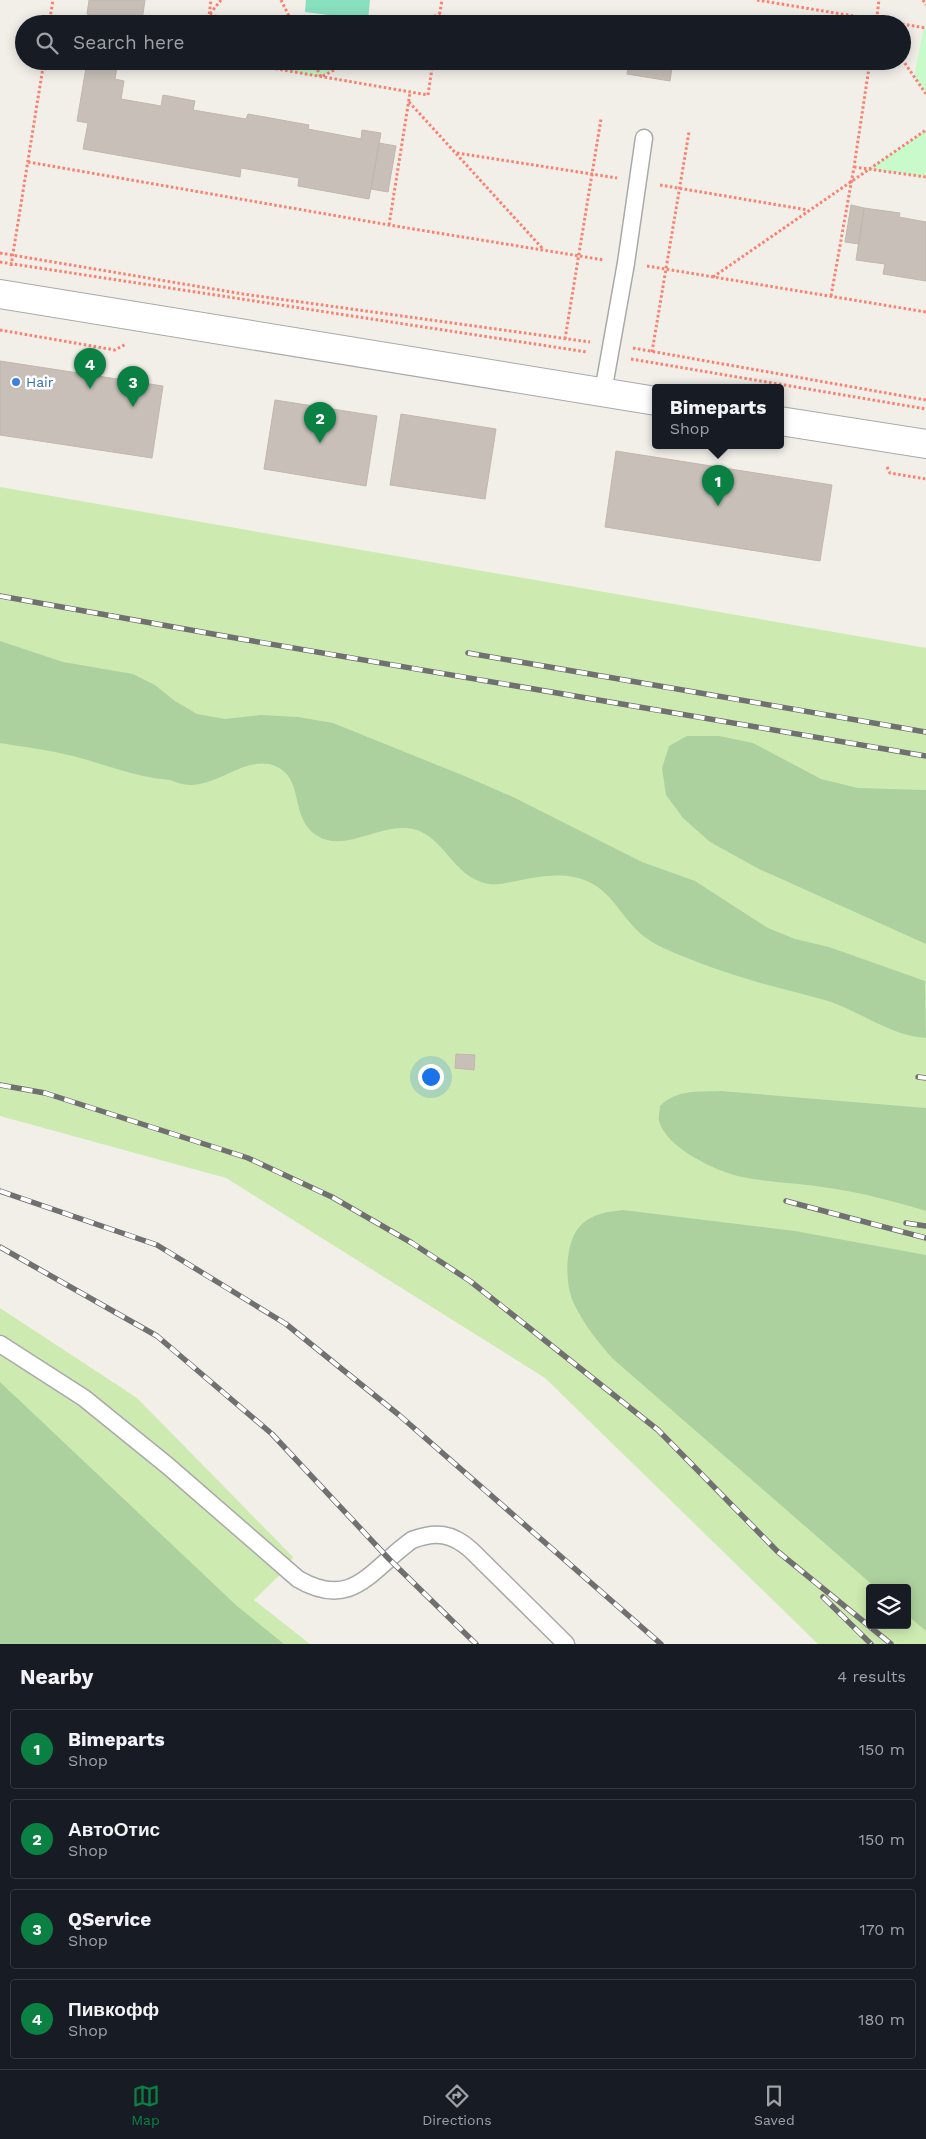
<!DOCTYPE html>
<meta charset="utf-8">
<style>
body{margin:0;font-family:"Work Sans",sans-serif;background:#242831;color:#f1f3f6}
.controls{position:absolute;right:15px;bottom:15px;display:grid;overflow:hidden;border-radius:5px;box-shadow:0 2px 12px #0003}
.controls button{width:45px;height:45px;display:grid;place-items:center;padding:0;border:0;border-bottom:1px solid #363941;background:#171b24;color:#f1f3f6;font:25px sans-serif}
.you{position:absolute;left:430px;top:1076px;width:18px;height:18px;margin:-12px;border:4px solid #fff;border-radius:50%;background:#1a73e8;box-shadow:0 0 0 8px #1a73e833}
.badge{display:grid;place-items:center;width:32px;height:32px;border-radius:50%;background:#0b8043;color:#fff;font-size:16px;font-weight:700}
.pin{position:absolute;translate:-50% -41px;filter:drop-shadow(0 1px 2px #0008)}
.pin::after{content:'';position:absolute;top:26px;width:18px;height:15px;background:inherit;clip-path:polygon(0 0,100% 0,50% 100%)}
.popup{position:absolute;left:652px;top:384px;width:132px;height:65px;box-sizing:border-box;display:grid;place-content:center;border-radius:5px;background:#171b24;filter:drop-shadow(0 1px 4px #0005);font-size:16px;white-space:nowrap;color:#9ea1a6}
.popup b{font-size:19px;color:#f1f3f6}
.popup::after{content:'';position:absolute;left:50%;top:100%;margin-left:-10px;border:10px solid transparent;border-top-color:#171b24}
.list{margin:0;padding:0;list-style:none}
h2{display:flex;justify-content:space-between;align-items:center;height:65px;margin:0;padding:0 20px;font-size:21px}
h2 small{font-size:16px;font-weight:400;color:#9ea1a6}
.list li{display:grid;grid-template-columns:32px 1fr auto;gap:15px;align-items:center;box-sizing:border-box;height:80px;margin:0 10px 10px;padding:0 10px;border:1px solid #363941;border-radius:5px}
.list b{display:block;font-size:19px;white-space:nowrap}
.list p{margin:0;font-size:16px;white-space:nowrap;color:#9ea1a6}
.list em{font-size:16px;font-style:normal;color:#9ea1a6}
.icon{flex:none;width:28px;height:28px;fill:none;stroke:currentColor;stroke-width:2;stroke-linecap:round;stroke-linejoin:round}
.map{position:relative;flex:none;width:926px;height:1644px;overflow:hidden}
.search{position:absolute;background:#171b24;box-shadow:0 2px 12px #0003;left:15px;right:15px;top:15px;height:55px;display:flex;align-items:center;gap:12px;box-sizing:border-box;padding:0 18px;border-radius:28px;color:#9ea1a6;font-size:19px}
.sheet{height:425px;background:#171b24}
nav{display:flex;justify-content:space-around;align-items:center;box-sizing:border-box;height:70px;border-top:1px solid #363941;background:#171b24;font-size:14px;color:#9ea1a6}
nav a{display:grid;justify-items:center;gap:2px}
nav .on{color:#0b8043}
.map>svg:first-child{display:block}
.grass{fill:#cdebb0;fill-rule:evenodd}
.forest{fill:#add19e}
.park{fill:#c8facc}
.pitch{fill:#88e0be}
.building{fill:#c7bfb8;stroke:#c4b6ab}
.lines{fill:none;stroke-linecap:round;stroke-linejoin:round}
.service-casing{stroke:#a9a9a9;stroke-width:19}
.minor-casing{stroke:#a9a9a9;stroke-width:30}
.path{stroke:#fa8072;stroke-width:3;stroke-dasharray:2.5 2.5;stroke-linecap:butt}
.service{stroke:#fff;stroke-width:16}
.minor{stroke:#fff;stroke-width:28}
.rail-casing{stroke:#707070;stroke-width:5.5}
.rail{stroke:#fff;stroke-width:4;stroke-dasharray:11;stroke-linecap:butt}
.shop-dot{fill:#3f7fe0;stroke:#fff;stroke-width:2}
.labels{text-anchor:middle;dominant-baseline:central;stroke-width:5;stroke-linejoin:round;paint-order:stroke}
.shop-label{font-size:14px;fill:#366cbe;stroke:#fff;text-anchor:start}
</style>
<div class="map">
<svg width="926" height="1644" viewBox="0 0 926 1644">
<rect width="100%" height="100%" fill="#f2efe9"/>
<!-- grass -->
<path class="grass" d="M0 487 926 648V1644H818L545 1378 226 1178 0 1116ZM870 1588H907V1625H870Z
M0 1308 137 1398 293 1557 286 1569 254 1600 310 1644H0Z"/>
<!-- forest -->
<path class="forest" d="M0 641 63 662 133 674 155 685 175 701 197 714 225 719 261 715 298 717 333 723 467 777 513 797 642 862 695 881 768 928 795 939 829 947 925 981 926 1038C891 1036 861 1012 828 1001 815 997 801 994 787 990 751 981 716 970 682 956 671 951 659 947 649 940 625 925 615 894 589 882 567 871 539 876 517 881 504 883 493 887 481 882 449 871 442 831 407 828 374 826 343 853 316 835 289 817 305 778 275 766 247 755 220 785 190 785 183 785 176 782 170 780 161 779 152 778 143 776 120 771 96 762 73 756 49 750 24 747 0 743Z
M687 736H719L753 743 821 779 858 788 926 790V944L759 869 710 842 683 818 666 795 662 768 669 746Z
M721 1091 926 1108V1211C894 1201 862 1193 829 1188 800 1183 771 1183 742 1177 717 1172 666 1148 659 1121 658 1117 660 1111 660 1106 677 1089 698 1092 721 1091Z
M623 1210 795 1231 926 1255V1631L907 1615V1588H876L612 1358C597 1341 584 1324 574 1304 564 1283 564 1239 583 1223 595 1213 608 1212 623 1210Z
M0 1382 237 1606 284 1644H0Z"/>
<!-- park -->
<path class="park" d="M924 27 926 28V94L914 76Z
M231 61H351L321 77Z
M926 130V177L869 169Z"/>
<!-- pitch -->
<path class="pitch" d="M306 0H370L368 20 305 12Z"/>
<!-- building -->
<path class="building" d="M89 0H145L142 21 147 22V24H93L94 16 87 14Z
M98 61H118L115 79 124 81 121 99 161 106 163 95 195 101 193 110 246 119 248 114 309 125 308 129 361 139 362 130 381 133 369 199 298 186 299 178 241 168 240 177 83 149 88 123 77 121 87 62 98 64Z
M629 61H673L670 81 627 74Z
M379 143 396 146 388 192 371 189Z
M851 205 864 208 859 244 845 242Z
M864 208 900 213 899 217 926 222V281L883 274 885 264 856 260Z
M0 361 163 386 152 458 0 435Z
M275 400 377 416 366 486 264 469Z
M401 414 496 429 485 499 390 485Z
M616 451 832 485 820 561 605 527Z
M456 1054 475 1055 474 1070 455 1068Z"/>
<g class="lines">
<defs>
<path id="service" d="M603 392 626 263 644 138
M0 1344 84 1398 168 1466 298 1579C353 1611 371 1569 412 1540 436 1531 452 1533 471 1550L566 1644"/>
<path id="minor" d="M0 294 656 401
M780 421 926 444"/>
</defs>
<!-- service casing -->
<use href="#service" class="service-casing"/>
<!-- minor casing -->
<use href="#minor" class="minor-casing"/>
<!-- path -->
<path class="path" d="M221 0 209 15 263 24
M281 0 293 24
M757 0 902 24
M923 0 926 5
M49 24 53 0
M208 24 211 0
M421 24 440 13
M438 24 442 0
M876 24 879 0
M902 24 926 28
M902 59 926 94
M231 61 428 95 433 61
M313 61 321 77 351 61
M409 102 543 249
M457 153 617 178
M28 162 389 225 604 260
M854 167 926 177
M660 185 808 210
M389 225 410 93
M0 253 243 294 590 342
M0 262 587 352
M11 266 44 61
M647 266 926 312
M713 277 926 130
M831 296 854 167 870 61
M0 330 115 350 126 344
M565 339 601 119
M633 348 926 400
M652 352 689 132
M631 359 926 409
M887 467 890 473 926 479"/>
<!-- service -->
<use href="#service" class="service"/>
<!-- minor -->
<use href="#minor" class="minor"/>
<defs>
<path id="rail" d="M0 596 241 639 926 756
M468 653 926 732
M918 1077 926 1078
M0 1085 45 1093 248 1158 332 1197 412 1243 470 1281 658 1430 777 1551 891 1644
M0 1191 157 1245 286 1324 399 1415 661 1644
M786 1201 926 1238
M906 1223 926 1226
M0 1247 157 1336 272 1434 389 1559 476 1644
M823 1597 871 1644"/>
</defs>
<!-- rail casing -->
<use href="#rail" class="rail-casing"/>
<!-- rail -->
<use href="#rail" class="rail"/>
</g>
<!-- markers -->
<circle class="shop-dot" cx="16" cy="382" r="5"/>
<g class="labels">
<!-- shop labels -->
<g class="shop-label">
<text x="26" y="382">Hair</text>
</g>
</g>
</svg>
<div class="controls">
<button><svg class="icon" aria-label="layers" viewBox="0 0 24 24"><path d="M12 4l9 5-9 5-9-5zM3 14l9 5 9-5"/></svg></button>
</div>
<div class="you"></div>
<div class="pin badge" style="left:718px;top:506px">1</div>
<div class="popup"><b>Bimeparts</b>Shop</div>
<div class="pin badge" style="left:320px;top:443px">2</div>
<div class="pin badge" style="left:133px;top:407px">3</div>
<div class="pin badge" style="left:90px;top:389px">4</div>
<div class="search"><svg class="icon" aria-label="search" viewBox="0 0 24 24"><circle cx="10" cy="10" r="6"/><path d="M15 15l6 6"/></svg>Search here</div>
</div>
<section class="sheet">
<h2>Nearby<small>4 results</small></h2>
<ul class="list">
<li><span class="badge">1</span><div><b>Bimeparts</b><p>Shop</p></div><em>150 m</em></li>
<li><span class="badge">2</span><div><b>АвтоОтис</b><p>Shop</p></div><em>150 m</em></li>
<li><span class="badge">3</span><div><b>QService</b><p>Shop</p></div><em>170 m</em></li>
<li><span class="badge">4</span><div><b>Пивкофф</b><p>Shop</p></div><em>180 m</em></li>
</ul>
</section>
<nav>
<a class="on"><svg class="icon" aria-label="map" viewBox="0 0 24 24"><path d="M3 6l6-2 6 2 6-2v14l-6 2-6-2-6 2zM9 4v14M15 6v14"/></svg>Map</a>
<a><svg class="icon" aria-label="directions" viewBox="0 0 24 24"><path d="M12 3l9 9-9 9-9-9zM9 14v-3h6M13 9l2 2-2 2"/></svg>Directions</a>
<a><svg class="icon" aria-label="saved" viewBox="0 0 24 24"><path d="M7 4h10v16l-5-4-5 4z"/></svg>Saved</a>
</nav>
